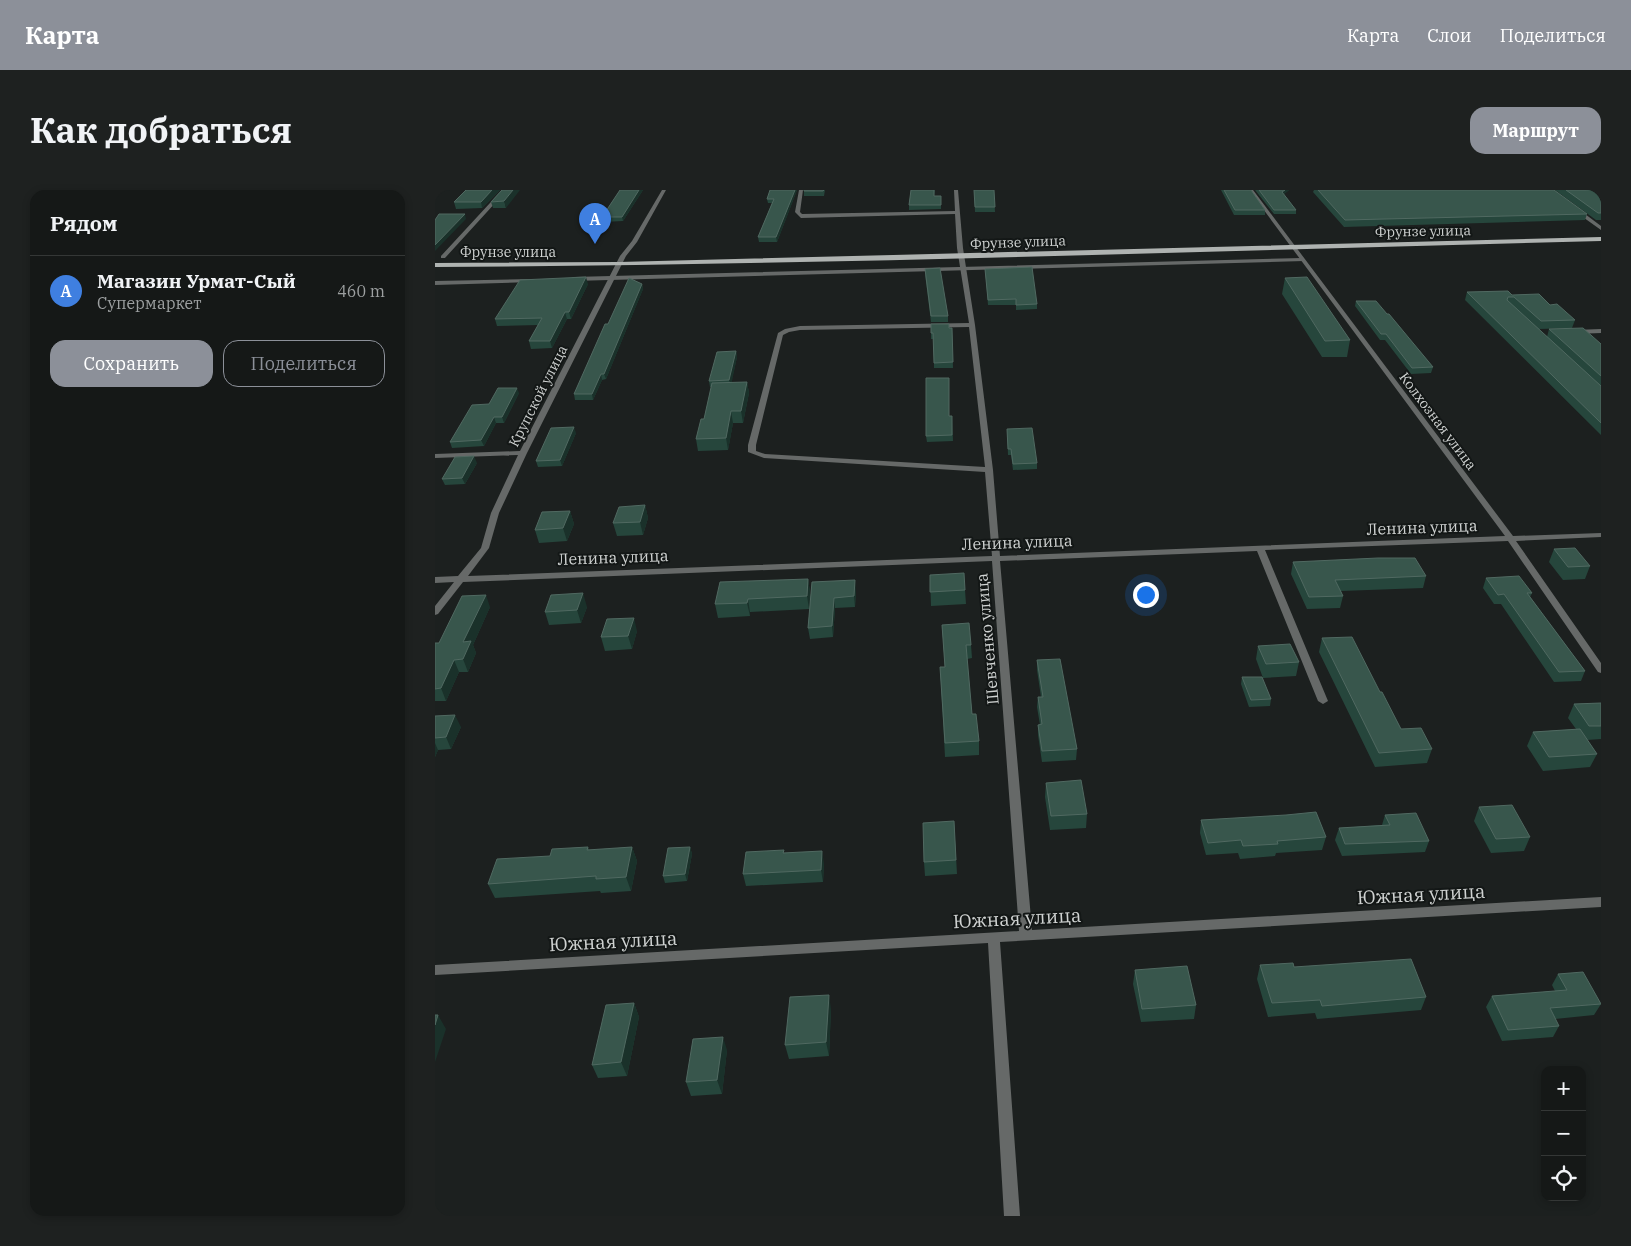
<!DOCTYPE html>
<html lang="ru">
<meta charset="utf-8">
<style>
body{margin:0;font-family:"IBM Plex Serif",serif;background:#1e2120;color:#f1f3f6}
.controls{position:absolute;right:15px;bottom:15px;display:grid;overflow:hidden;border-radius:10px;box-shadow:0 2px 8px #0003}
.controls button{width:45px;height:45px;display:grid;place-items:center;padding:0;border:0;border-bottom:1px solid #343736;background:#151817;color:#f1f3f6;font:25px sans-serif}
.you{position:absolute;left:710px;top:404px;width:18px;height:18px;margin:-12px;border:4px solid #fff;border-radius:50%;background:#1a73e8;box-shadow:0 0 0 8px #1a73e833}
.badge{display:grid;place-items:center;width:32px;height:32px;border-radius:50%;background:#8c9099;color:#fff;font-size:16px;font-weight:700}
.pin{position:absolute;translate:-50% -41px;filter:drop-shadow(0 1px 2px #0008)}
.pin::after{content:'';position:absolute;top:26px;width:18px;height:15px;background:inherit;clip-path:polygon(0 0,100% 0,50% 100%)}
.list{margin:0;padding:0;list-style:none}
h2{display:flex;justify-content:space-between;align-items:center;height:65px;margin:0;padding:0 20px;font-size:21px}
h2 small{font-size:16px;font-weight:400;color:#9da0a1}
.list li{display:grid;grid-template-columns:32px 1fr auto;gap:15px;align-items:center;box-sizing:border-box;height:70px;padding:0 20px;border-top:1px solid #343736}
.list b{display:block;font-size:19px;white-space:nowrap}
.list p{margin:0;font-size:16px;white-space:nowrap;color:#9da0a1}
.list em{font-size:16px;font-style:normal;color:#9da0a1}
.actions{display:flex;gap:10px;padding:15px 20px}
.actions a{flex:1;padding:11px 0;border:1px solid #8c9099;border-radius:15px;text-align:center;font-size:18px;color:#8c9099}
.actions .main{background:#8c9099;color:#fff}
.icon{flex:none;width:28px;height:28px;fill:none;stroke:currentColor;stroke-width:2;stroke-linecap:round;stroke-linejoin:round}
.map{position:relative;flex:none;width:1166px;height:1026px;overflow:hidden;border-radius:15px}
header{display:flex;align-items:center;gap:30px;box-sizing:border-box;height:70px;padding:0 25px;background:#8c9099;color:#fff}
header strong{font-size:24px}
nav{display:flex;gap:28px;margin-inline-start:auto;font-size:18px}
.intro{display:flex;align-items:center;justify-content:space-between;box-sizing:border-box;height:120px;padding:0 30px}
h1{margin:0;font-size:35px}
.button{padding:12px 22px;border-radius:15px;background:#8c9099;color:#fff;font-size:18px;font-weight:700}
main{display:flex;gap:30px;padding:0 30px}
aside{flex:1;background:#151817;border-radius:15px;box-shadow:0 2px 8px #0003}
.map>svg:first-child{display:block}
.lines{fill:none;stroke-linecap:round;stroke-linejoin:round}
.service{fill:#666968;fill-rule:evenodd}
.minor{fill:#666968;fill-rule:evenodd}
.primary{fill:#afb3b1;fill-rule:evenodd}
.wall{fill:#26463c}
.shaded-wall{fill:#1a312a}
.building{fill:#38564c;stroke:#506961}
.labels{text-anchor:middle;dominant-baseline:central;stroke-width:4;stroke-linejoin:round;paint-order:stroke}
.far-street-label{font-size:14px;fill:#cfd2d1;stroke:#131716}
.street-label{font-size:16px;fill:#cfd2d1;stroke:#131716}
.near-street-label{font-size:19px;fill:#cfd2d1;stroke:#131716}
</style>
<header>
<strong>Карта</strong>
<nav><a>Карта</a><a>Слои</a><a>Поделиться</a></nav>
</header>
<div class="intro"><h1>Как добраться</h1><a class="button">Маршрут</a></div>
<main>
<aside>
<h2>Рядом<small></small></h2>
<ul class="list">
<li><span class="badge" style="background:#3f7fe0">A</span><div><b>Магазин Урмат-Сый</b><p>Супермаркет</p></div><em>460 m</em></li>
</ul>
<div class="actions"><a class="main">Сохранить</a><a>Поделиться</a></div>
</aside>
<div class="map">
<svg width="1166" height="1026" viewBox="0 0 1166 1026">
<rect width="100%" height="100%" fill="#1c201f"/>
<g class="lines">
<!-- service -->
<path class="service" d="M867 68 870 70 869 71 138 91 135 89 138 87Z
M98 89 99 90 96 92 0 95V91Z"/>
<!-- minor -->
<path class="minor" d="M67 0H72L10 68H6V66Z
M227 0H231L202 52 191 66 92 263 64 323 54 358 33 386 557 366 550 282 329 268 313 262V255L343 143 350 139 365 136 534 133 522 58 520 24 366 28 360 22 364 0H368L365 22 367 24 520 21 519 0H523L528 58 540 135 558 280 565 366 1070 346 814 0H818L1078 346 1166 343V347L1081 351 1166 473V483L1163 482 1073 351 830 360 893 511 888 514 883 511 822 361 565 371 597 740 1166 707V717L565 752 585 1026H569L553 753 0 785V775L584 741 557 371 28 392 3 424 0 425V416L19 392 0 393V387L23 386 46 358 56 323 83 265 0 268V264L85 261 185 66 197 51ZM534 137 550 277 330 264 321 261V255L348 145 354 142 365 140Z
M1138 18H1142L1166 36V40L1138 20Z
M1166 139V143L1140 144 1137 142 1140 140Z"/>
<!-- primary -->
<path class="primary" d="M1166 47V51C777 61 389 75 0 77V73L184 72Z"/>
</g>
<!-- wall -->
<path class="wall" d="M65 0 47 18 21 19 19 12Z
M67 0 71 18H58L56 12Z
M185 0H208L188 31 168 32 167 27Z
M362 0 342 52H324L323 47 337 13H333L332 9Z
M369 0H390L389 6H369Z
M476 0H500L499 6H506V19L474 20V15Z
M539 0H559L560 22H540Z
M786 0H816L830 20V25H799Z
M820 0H854L849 4 861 20V24H839Z
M879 0H1119L1152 24 1150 30 909 37 878 2Z
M1120 0H1158L1166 6V30H1161Z
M550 79 602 114V119L581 120V115H553Z
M490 84 513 126V132H496Z
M850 88 915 150 912 167H887L847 104Z
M153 94 136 129H132L117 158 96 159 94 151 103 135 62 136 60 129Z
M207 94 208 99 171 189 167 190 158 210H140L139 204 173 134Z
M1032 102 1077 105 1115 115 1140 130 1137 138 1104 139 1112 147 1114 139 1166 154V245L1030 110Z
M921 111 952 124 998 177 996 183 976 184 950 150H945L920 116Z
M496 134 517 138 518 178H499V149H496Z
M301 161 302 167 296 193 312 192 314 203 308 233H298L293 260 263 261 261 249 269 229 277 197H275L274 191Z
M84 203 69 233H61L49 256 17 258 15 252 54 214Z
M514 226H517L518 251 492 252 491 246Z
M572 239 602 273V279L578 280 576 265H573Z
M141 243 127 276 103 277 101 271Z
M42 273 30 294 10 295 7 289Z
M210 315 213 328 208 345 182 346 178 333Z
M135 321 139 334 132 351 104 353 100 340Z
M1119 359 1155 376 1150 389 1128 390 1114 372Z
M858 372 991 386 988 398 906 401 908 406 905 418 872 419 856 384Z
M495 385 530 400 531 414 496 416Z
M1051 388 1097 403 1095 407 1150 481 1146 491 1119 492 1066 414H1059L1048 398Z
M373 389 375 402 374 419 315 422V426L283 428 280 414Z
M377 392 421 401 420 417 400 418 398 447 375 449 373 438Z
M55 417 38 455 41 463 33 482H24L11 511H0V453H4Z
M152 417 146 433 114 435 110 422Z
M507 435 536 455 537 468 532 469 537 524 544 551V565L510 567 505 477H510Z
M202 441 197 459 170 461 166 447Z
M887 448 945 502 966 539 997 559 992 573 940 577 884 462Z
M823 456 864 472 861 486 828 488 821 469Z
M602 470 642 559 641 570 607 572 603 545V535H605L602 517 603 507H606L602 480Z
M807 487 836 509 835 516 814 517 806 494Z
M1166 513V549L1152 550 1162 564 1155 577 1108 581 1092 556 1098 542 1141 539 1133 528 1139 514Z
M0 526 26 537 16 559 3 560 0 567Z
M611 593 652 624 651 638 615 640 610 607Z
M1044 617 1095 647 1089 661 1056 663 1039 631Z
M950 625 994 651 990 662 907 666 900 650 904 638 947 635Z
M766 630 891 647 887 660 841 663 840 666 805 669 803 663 771 665 765 643Z
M519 631 522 684 490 686 489 672Z
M153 657 154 660 197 657 202 671 196 701 166 703 165 701 60 708 53 694 115 666Z
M255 657 257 664 252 691 230 693 228 686Z
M349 660V663L389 673 388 692 311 696 308 684Z
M825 775 859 777 991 807 986 820 882 829 880 823 833 827 822 789Z
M700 780 761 815 759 829 706 832 698 794Z
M1123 784 1166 814 1159 825 1120 829 1124 836 1118 847 1067 851 1051 817 1057 806 1120 801 1117 795Z
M199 813 204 827 192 886 163 888 157 875Z
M396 819 394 866 354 869 350 855Z
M292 860 287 904 256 906 251 892Z"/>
<!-- shaded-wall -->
<path class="shaded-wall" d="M57 0H65L47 18 46 12Z
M78 0H85L71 18 69 11Z
M204 0H208L188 31 187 27Z
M360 0H362L342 52 341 47Z
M850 0H854L847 6V2Z
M30 24 31 29 0 61V55Z
M151 87 153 94 136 129 134 122Z
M207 94 208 99 171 189 169 184Z
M130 122 132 129 117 158 115 151Z
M301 161 302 167 296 196 294 190Z
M166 184 167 190 158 210 157 204Z
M312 192 314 203 308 233 306 221Z
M82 198 84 203 69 233 67 227Z
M296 221 298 233 293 260 291 248Z
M59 227 61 233 49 256 46 250Z
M139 237 141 243 127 276 125 270Z
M39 266 42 273 30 294 27 288Z
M210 315 213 328 208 345 205 332Z
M135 321 139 334 132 351 128 338Z
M373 389 375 402 374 419 372 406Z
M420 390 421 401 420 417 419 406Z
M148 403 152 417 146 433 142 420Z
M51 405 55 417 38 455 41 463 33 482 28 469V452Z
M399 408 400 418 398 447 397 436Z
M313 409 315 422V426L312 413Z
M199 428 202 441 197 459 193 446Z
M19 470 24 482 11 511 6 498Z
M20 525 26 537 16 559 11 547Z
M0 553 3 560 0 567Z
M197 657 202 671 196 701 191 687Z
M255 657 257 664 252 691 250 684Z
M387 661 389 673 388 692 386 680Z
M394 805 396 819 394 866 391 852Z
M199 813 204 827 192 886 186 872Z
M3 825 11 839 0 872V835Z
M288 847 292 860 287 904 282 890Z"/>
<!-- building -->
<path class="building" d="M31 0H57L46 12H19Z
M67 0H78L69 11 56 12Z
M185 0H204L187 27H167Z
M335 0H360L341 47H323L339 9H332Z
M369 0H389L388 1H369Z
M476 0H499V6H506V15H474Z
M539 0H559L560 17H540Z
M789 0H816L830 20H800Z
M824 0H850L847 2 861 20H839Z
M883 0H1119L1152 24 910 30Z
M1131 0H1158L1166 6V23H1163Z
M4 24H30L0 55V30Z
M597 77 602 114 581 115V109L553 110 550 79Z
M505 78 513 126H496L490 79Z
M151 87 134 122H130L115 151H94L107 128 60 129 85 90Z
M872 87 915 150 890 151 850 88Z
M194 88 207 94 169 184H166L157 204H139L170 134H173Z
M1073 101 1077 105 1104 104 1115 115 1122 114 1140 130 1106 131 1079 107H1073L1072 110 1166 196V233L1032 102Z
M921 111H941L952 124H954L998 177 977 178 951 144H946Z
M496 134H514V138H517L518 172 499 173 498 143H496Z
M1148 138 1166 154V186L1114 139Z
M301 161 294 190 274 191 282 162Z
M491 188H514V226H517V245L491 246Z
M312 192 306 221H296L291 248 261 249 266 229H269L277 193Z
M63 198H82L67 227H59L46 250 15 252 37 215 54 214Z
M139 237 125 270 101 271 116 238Z
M597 238 602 273 578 274 576 259H573L572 239Z
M39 266 27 288 7 289 20 267Z
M210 315 205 332 178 333 184 317Z
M135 321 128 338 100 340 107 322Z
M1140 358 1155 376 1133 377 1119 359Z
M943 368H980L991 386 900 390 908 406 874 407 858 372Z
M529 383 530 400 495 402V385Z
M1084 386 1097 403H1092L1150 481 1124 482 1069 404 1063 405 1051 388Z
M373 389 372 406 313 409 312 413 280 414 285 392Z
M420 390 419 406 399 408 397 436 373 438 377 392Z
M148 403 142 420 110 422 116 405Z
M51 405 28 452 36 451 28 469 19 470 6 498 0 499V453H4L27 406Z
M199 428 193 446 166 447 172 429Z
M534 433 536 455H531L537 524H541L544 551 510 553 505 477H510L507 435Z
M917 447 945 502H947L966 539 986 538 997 559 944 563 887 448Z
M855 454 864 472 831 474 823 456Z
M625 469 642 559 607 561 603 535 607 534 603 507H608L602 470Z
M807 487H827L836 509 816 510Z
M1166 513V536H1154L1139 514Z
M20 525 11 547 0 548V526Z
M1145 539 1162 564 1114 567 1098 542Z
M646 590 652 624 616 626 611 593Z
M1077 615 1095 647 1061 649 1044 617Z
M881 622 891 647 842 651 843 654 808 656 806 650 773 653 766 630 851 625Z
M981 623 994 651 910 654 904 638 955 635 950 625Z
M519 631 521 670 489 672 488 633Z
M153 657 152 660 197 657 191 687 161 689V686L53 694 62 669 115 666 117 659Z
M255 657 250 684 228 686 233 658Z
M349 660 348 663 387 661 386 680 308 684 311 662Z
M976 769 991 807 887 816 885 810 837 813 825 775 858 773 859 777Z
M752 776 761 815 707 819 700 780Z
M1148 782 1166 814 1115 818 1124 836 1073 840 1057 806 1132 800 1123 784Z
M394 805 391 852 350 855 355 807Z
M199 813 186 872 157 875 171 815Z
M0 825H3L0 835Z
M288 847 282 890 251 892 258 849Z"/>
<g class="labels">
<!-- far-street labels -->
<g class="far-street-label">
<text transform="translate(988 41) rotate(-1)">Фрунзе улица</text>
<text transform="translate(583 52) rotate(-2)">Фрунзе улица</text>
<text x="73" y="62">Фрунзе улица</text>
<text transform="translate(103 206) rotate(-63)">Крупской улица</text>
<text transform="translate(1003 231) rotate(53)">Колхозная улица</text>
</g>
<!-- street labels -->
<g class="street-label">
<text transform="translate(987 337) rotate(-2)">Ленина улица</text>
<text transform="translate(582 352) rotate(-2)">Ленина улица</text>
<text transform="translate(178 367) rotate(-2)">Ленина улица</text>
<text transform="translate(552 449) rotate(-95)">Шевченко улица</text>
</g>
<!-- near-street labels -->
<g class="near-street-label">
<text transform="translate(986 704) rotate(-3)">Южная улица</text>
<text transform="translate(582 728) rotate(-3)">Южная улица</text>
<text transform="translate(178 751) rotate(-3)">Южная улица</text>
</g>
</g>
</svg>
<div class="controls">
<button>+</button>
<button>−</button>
<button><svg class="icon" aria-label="locate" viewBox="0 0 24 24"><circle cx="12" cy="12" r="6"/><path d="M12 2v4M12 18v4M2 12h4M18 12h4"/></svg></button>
</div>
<div class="you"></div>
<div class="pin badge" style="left:160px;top:54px;background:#3f7fe0">A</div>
</div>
</main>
